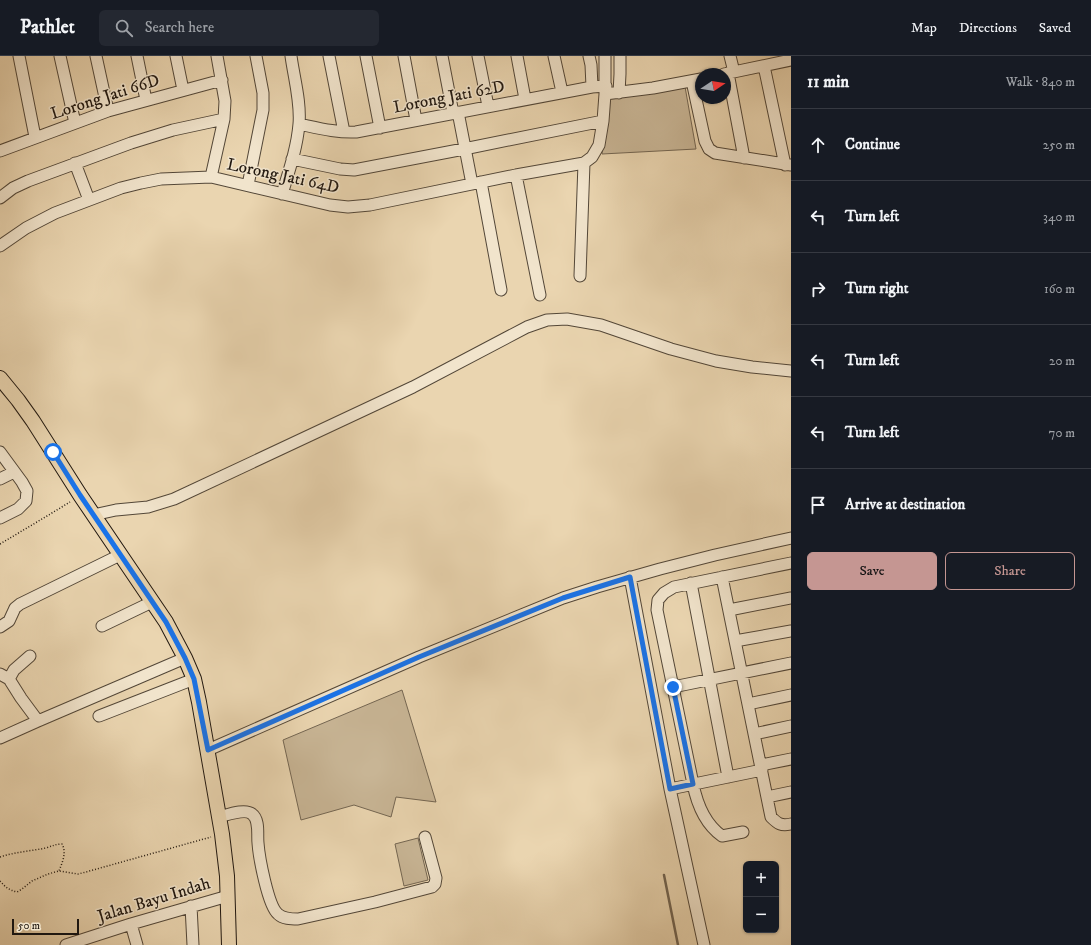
<!DOCTYPE html>
<meta charset="utf-8">
<style>
body{margin:0;font-family:"IM FELL DW Pica",serif;background:#242831;color:#f1f3f6}
.controls{position:absolute;right:12px;bottom:12px;display:grid;overflow:hidden;border-radius:6px;box-shadow:0 1px 3px #0004}
.controls button{width:36px;height:36px;display:grid;place-items:center;padding:0;border:0;border-bottom:1px solid #363941;background:#171b24;color:#f1f3f6;font:20px sans-serif}
.compass{position:absolute;left:695px;top:12px;width:36px;height:36px;border-radius:50%;background:#171b24;box-shadow:0 1px 3px #0004;rotate:78deg}
.scale{position:absolute;left:12px;bottom:10px;width:67px;box-sizing:border-box;padding-left:4px;border:2px solid #211810;border-top:0;font-size:11px;line-height:14px;white-space:nowrap;color:#211810;-webkit-text-stroke:3px #f1e4cc;paint-order:stroke}
.stop{position:absolute;width:12px;height:12px;margin:-9px;border:3px solid #1a73e8;border-radius:50%;background:#fff}
.stop.end{background:#1a73e8;border-color:#fff;box-shadow:0 1px 4px #0008}
.list{margin:0;padding:0;list-style:none}
h2{display:flex;justify-content:space-between;align-items:center;height:52px;margin:0;padding:0 16px;font-size:17px}
h2 small{font-size:13px;font-weight:400;color:#9ea1a6}
.list li{display:grid;grid-template-columns:26px 1fr auto;gap:12px;align-items:center;box-sizing:border-box;height:72px;padding:0 16px;border-top:1px solid #363941}
.list b{display:block;font-size:15px;white-space:nowrap}
.list em{font-size:13px;font-style:normal;color:#9ea1a6}
.actions{display:flex;gap:8px;padding:12px 16px}
.actions a{flex:1;padding:9px 0;border:1px solid #c59692;border-radius:6px;text-align:center;font-size:14px;color:#c59692}
.actions .main{background:#c59692;color:#111}
.icon{flex:none;width:22px;height:22px;fill:none;stroke:currentColor;stroke-width:2;stroke-linecap:round;stroke-linejoin:round}
.map{position:relative;flex:none;width:791px;height:889px;overflow:hidden}
header{display:flex;align-items:center;gap:24px;box-sizing:border-box;height:56px;padding:0 20px;background:#171b24;border-bottom:1px solid #363941}
header strong{font-size:19px}
nav{display:flex;gap:22px;margin-inline-start:auto;font-size:14px}
.search{width:280px;height:36px;background:#242831;display:flex;align-items:center;gap:10px;box-sizing:border-box;padding:0 14px;border-radius:6px;color:#9ea1a6;font-size:15px}
main{display:flex}
aside{flex:1;background:#171b24}
.map>svg:first-child{display:block}
.green{fill:#c8b595;stroke:#746652}
.lines{fill:none;stroke-linecap:round;stroke-linejoin:round}
.stream{stroke:#716350;stroke-width:2.5}
.minor-casing{stroke:#534738;stroke-width:13}
.major-casing{stroke:#211810;stroke-width:16}
.path{stroke:#211810;stroke-width:1.5;stroke-dasharray:1 2;stroke-linecap:butt}
.minor{stroke:#f1e4cc;stroke-width:11}
.major{stroke:#ead5b0;stroke-width:14}
.route{stroke:#1a73e8;stroke-width:5}
.labels{text-anchor:middle;dominant-baseline:central;stroke-width:3;stroke-linejoin:round;paint-order:stroke}
.street-label{font-size:17px;fill:#211810;stroke:#f1e4cc}
</style>
<header>
<strong>Pathlet</strong>
<div class="search"><svg class="icon" aria-label="search" viewBox="0 0 24 24"><circle cx="10" cy="10" r="6"/><path d="M15 15l6 6"/></svg>Search here</div>
<nav><a>Map</a><a>Directions</a><a>Saved</a></nav>
</header>
<main>
<div class="map">
<svg width="791" height="889" viewBox="0 0 791 889">
<rect width="100%" height="100%" fill="#ead5b0"/>
<filter id="stains"><feTurbulence type="fractalNoise" baseFrequency=".005" numOctaves="4"/><feColorMatrix values="0 0 0 0 .2 0 0 0 0 .09 0 0 0 0 .02 0 0 0 .5 -.17"/></filter>
<radialGradient id="worn" r=".72"><stop offset=".6" stop-color="#630" stop-opacity="0"/><stop offset="1" stop-color="#630" stop-opacity=".3"/></radialGradient>
<!-- green -->
<path class="green" d="M684 25 696 93 602 98 609 32Z
M402 634 436 746 396 741 391 761 354 749 301 764 283 684Z
M418 782 428 824 404 830 395 788Z"/>
<g class="lines">
<!-- stream -->
<path class="stream" d="M664 819 678 889"/>
<defs>
<path id="minor" d="M19 0 35 81
M60 0 75 67
M96 0 108 55
M137 0 146 44
M176 0 183 34
M329 0 344 76
M366 0 380 72
M404 0 416 64
M442 0 453 57
M478 0 488 50
M517 0 525 43
M554 0 562 36
M589 0 591 9 592 31
M730 0 734 16
M764 10 785 109
M728 17 744 102
M724 18 791 4
M692 25 705 85 709 93 715 97 791 109
M619 37 620 18V0
M605 38 653 32 701 23
M458 56 472 128
M299 68C318 72 337 77 356 76L592 31 606 30
M0 95 108 55 222 24
M292 103 340 113 354 114 464 93 603 65
M75 107 89 144
M516 119 540 239
M211 121 224 63 225 45 217 0
M481 126 501 234
M248 129 263 54V37L256 0
M282 138C289 115 297 92 299 68 301 46 294 22 291 0
M0 142 13 132 28 125 131 87 173 74 224 63
M0 190 26 172 55 157 121 132 141 127 161 123 211 121 330 149 348 151 370 149 516 119 584 107 592 101 599 89 603 65 605 38V0
M580 220 584 107
M0 396 22 426 27 435 26 445 18 453 0 462
M0 423 14 416
M93 459 116 454 148 451 174 443 413 331 527 271 547 264 567 263 601 269 671 293 716 305 752 311 791 315
M630 521 670 733 704 889
M722 521 771 761C778 768 781 770 791 768
M691 527 728 721
M729 554 791 542
M102 570 152 546
M0 571 9 565 15 552 20 548 120 499
M735 585 791 575
M0 618 9 623 21 642 38 665
M9 623 14 614 30 600
M673 631 791 607
M748 648 791 639
M99 660 194 623
M754 678 791 670
M0 682 38 665 185 602
M208 694 419 601 563 542 597 531 660 513 715 499 791 482
M761 709 791 703
M670 733 762 714
M767 741 791 736
M219 761C227 759 245 752 252 758 260 764 257 779 258 787 259 801 268 850 278 858 283 863 291 863 298 863L375 846 432 831 435 828 436 822 425 781
M743 776 722 780C705 768 697 748 693 728L657 554 658 544 664 537 674 531 791 507
M191 850 193 889
M131 868 137 889
M66 889 131 868 228 840"/>
<path id="major" d="M0 322 18 344 33 365 80 439 166 566 185 602 194 623 199 646 222 778 227 820 229 889"/>
</defs>
<!-- minor casing -->
<use href="#minor" class="minor-casing"/>
<!-- major casing -->
<use href="#major" class="major-casing"/>
<!-- path -->
<path class="path" d="M0 488 47 460 70 446
M0 801C15 796 31 795 46 792 52 790 56 788 62 788 67 797 62 807 59 815
M0 825C5 831 9 834 17 836L22 833 32 825 48 818 59 815 78 818 86 816 211 781"/>
<!-- minor -->
<use href="#minor" class="minor"/>
<!-- major -->
<use href="#major" class="major"/>
</g>
<g class="lines">
<!-- route -->
<path class="route" d="M53 396 80 439 166 566 185 602 194 623 208 694 419 601 563 542 630 521 670 733 693 728 673 631"/>
</g>
<g class="labels">
<!-- street labels -->
<g class="street-label">
<text transform="translate(105 41) rotate(-18)">Lorong Jati 66D</text>
<text transform="translate(449 41) rotate(-11)">Lorong Jati 62D</text>
<text transform="translate(283 120) rotate(12)">Lorong Jati 64D</text>
<text transform="translate(154 844) rotate(-17)">Jalan Bayu Indah</text>
</g>
</g>
<rect width="100%" height="100%" filter="url(#stains)"/>
<rect width="100%" height="100%" fill="url(#worn)"/>
</svg>
<div class="controls">
<button>+</button>
<button>−</button>
</div>
<svg class="compass" viewBox="-18 -18 36 36"><path d="M0-13l5 13h-10z" fill="#e53935"/><path d="M0 13l5-13h-10z" fill="#9ea1a6"/></svg>
<div class="scale">50 m</div>
<div class="stop" style="left:53px;top:396px"></div>
<div class="stop end" style="left:673px;top:631px"></div>
</div>
<aside>
<h2>11 min<small>Walk · 840 m</small></h2>
<ul class="list">
<li><svg class="icon" aria-label="ahead" viewBox="0 0 24 24"><path d="M12 20V5M6 11l6-6 6 6"/></svg><div><b>Continue</b></div><em>250 m</em></li>
<li><svg class="icon" aria-label="left" viewBox="0 0 24 24"><path d="M17 20v-9H6M10 6l-5 5 5 5"/></svg><div><b>Turn left</b></div><em>340 m</em></li>
<li><svg class="icon" aria-label="right" viewBox="0 0 24 24"><path d="M7 20v-9h11M14 6l5 5-5 5"/></svg><div><b>Turn right</b></div><em>160 m</em></li>
<li><svg class="icon" aria-label="left" viewBox="0 0 24 24"><path d="M17 20v-9H6M10 6l-5 5 5 5"/></svg><div><b>Turn left</b></div><em>20 m</em></li>
<li><svg class="icon" aria-label="left" viewBox="0 0 24 24"><path d="M17 20v-9H6M10 6l-5 5 5 5"/></svg><div><b>Turn left</b></div><em>70 m</em></li>
<li><svg class="icon" aria-label="arrive" viewBox="0 0 24 24"><path d="M6 21V4h12l-3 4 3 4H6"/></svg><div><b>Arrive at destination</b></div></li>
</ul>
<div class="actions"><a class="main">Save</a><a>Share</a></div>
</aside>
</main>
